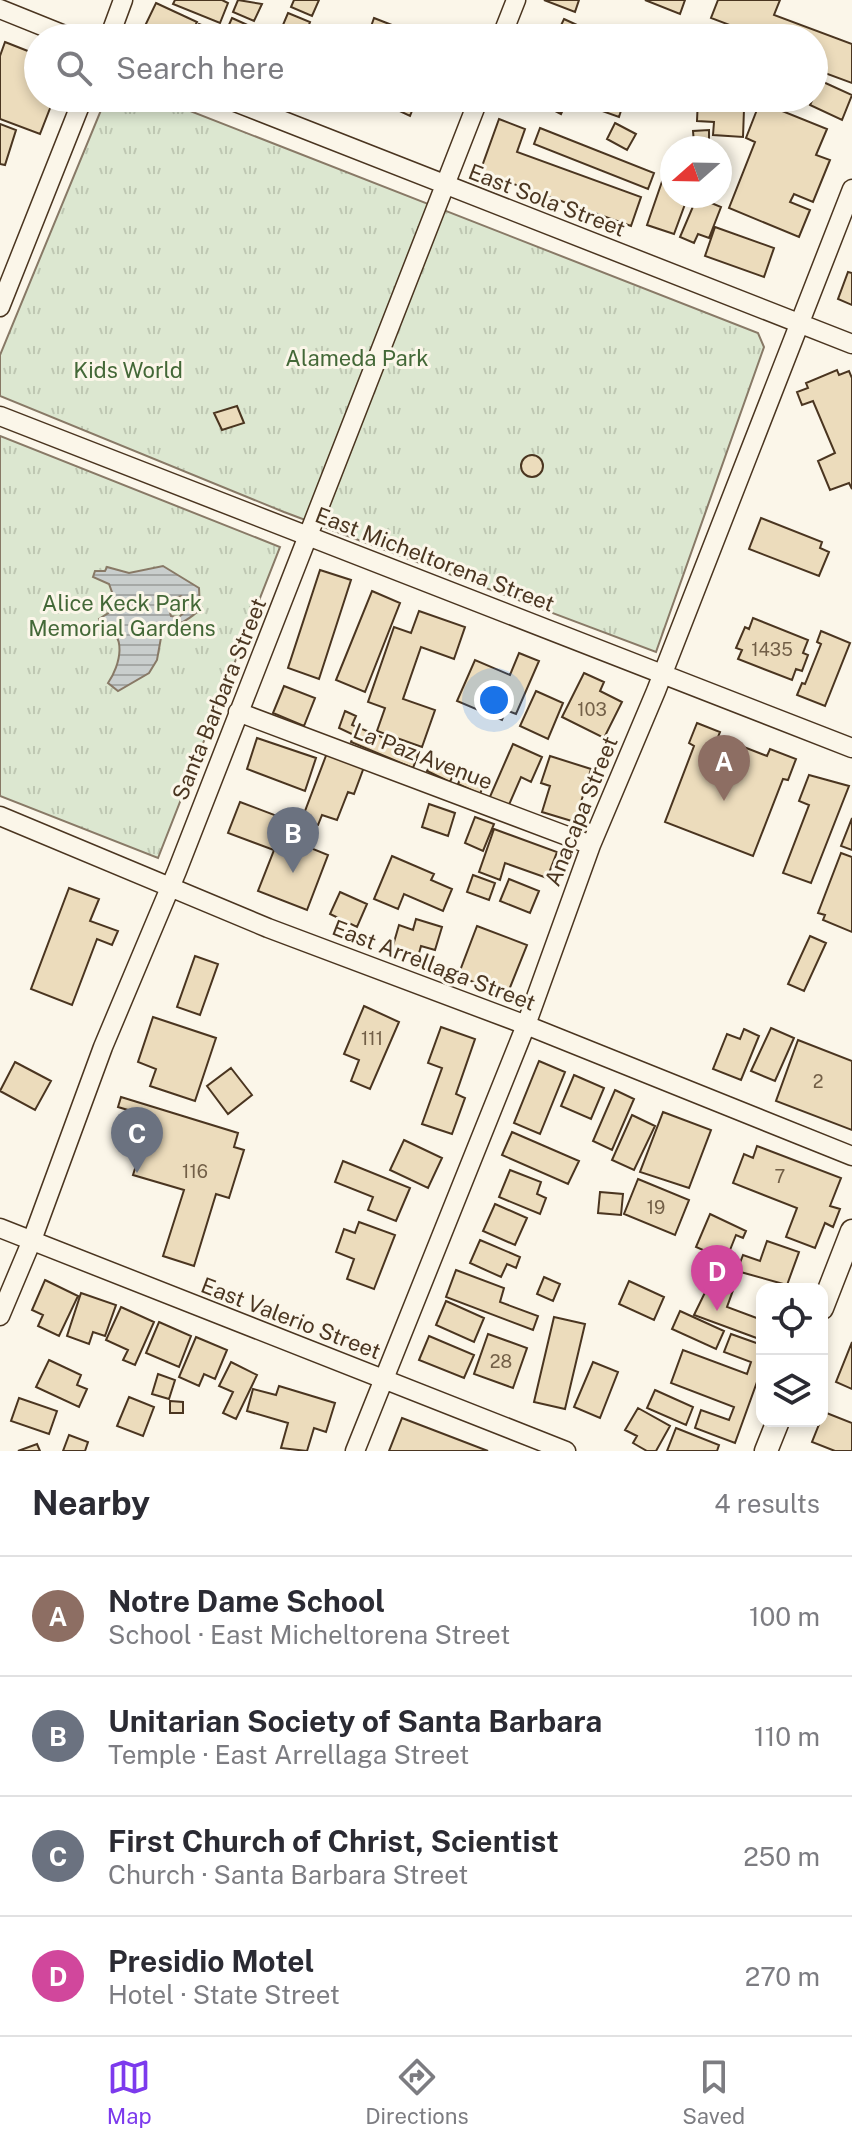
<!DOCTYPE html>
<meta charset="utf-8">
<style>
body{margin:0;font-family:"Public Sans",sans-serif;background:#f7f7f7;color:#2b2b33}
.controls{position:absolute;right:24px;bottom:24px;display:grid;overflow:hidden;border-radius:16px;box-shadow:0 4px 12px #0003}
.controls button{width:72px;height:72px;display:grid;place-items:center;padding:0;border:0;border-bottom:2px solid #e1e1e2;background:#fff;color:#2b2b33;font:40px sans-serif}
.compass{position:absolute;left:660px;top:136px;width:72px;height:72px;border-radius:50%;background:#fff;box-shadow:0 4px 12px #0003;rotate:250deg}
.you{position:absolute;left:494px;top:700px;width:28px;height:28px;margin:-20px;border:6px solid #fff;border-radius:50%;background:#1a73e8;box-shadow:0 0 0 12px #1a73e833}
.badge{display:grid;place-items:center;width:52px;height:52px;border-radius:50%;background:#7c3aed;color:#fff;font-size:26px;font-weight:700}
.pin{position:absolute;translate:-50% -66px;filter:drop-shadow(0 2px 4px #0008)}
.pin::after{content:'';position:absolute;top:42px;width:28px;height:24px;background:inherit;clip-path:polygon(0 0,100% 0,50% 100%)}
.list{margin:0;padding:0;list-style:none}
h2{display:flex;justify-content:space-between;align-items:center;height:104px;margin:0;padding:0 32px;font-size:34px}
h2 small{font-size:26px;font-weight:400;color:#7c7c81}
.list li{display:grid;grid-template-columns:52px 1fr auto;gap:24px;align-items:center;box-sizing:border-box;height:120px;padding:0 32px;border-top:2px solid #e1e1e2}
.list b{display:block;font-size:30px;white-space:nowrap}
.list p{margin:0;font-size:26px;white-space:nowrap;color:#7c7c81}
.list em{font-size:26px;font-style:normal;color:#7c7c81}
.icon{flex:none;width:44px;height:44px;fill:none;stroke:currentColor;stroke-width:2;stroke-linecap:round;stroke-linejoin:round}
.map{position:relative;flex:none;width:852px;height:1451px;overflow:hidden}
.search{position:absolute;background:#fff;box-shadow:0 4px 12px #0003;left:24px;right:24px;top:24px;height:88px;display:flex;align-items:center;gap:20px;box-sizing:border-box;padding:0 28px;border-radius:44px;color:#7c7c81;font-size:30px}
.sheet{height:584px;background:#fff}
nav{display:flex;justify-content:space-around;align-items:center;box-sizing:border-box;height:112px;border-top:2px solid #e1e1e2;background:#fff;font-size:22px;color:#7c7c81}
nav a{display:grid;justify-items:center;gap:4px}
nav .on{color:#7c3aed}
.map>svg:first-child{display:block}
.grass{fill:url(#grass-tufts);stroke:#887966;stroke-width:2}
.water{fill:url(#water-rules);stroke:#887966;stroke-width:2;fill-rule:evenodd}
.building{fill:#ecdcbc;stroke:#4a3520;stroke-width:2}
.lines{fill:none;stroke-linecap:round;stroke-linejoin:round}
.minor-casing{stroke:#4a3520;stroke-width:21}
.major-casing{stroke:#4a3520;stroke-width:25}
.minor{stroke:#fbf6e9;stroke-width:18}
.major{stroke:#fbf6e9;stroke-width:22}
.labels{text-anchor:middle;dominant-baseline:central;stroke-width:6;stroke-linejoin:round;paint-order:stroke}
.number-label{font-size:18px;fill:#725f47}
.street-label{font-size:22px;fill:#4a3520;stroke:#fbf6e9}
.park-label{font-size:22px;fill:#436837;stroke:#fbf6e9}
</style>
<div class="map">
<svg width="852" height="1451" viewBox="0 0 852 1451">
<defs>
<pattern id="grass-tufts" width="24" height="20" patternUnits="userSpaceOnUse" patternTransform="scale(2)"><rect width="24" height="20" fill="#dce7d0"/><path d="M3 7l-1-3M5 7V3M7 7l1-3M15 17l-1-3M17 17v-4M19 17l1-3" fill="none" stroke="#bec7b2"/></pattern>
<pattern id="water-rules" width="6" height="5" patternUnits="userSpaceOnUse" patternTransform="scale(2)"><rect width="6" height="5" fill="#c9cecd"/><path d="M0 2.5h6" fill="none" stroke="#a5a8a6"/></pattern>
</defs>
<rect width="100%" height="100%" fill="#fbf6e9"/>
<!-- grass -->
<path class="grass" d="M106 98H157L758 333 764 347 656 652 284 512 0 396V355Z
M0 436 280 547 158 858 0 796Z"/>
<!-- water -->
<path class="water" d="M163 566 199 588 200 609C190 620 175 626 162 632L157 660 149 673 118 691 108 683C120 666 129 631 101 628L99 619 113 610 116 603 109 584 93 577 95 571H105L107 567 129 573ZM181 596 186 599 187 610 179 617 171 616 168 605 171 599Z"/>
<!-- building -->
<path class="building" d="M175 0H222L228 3 220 23 173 4Z
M238 0 262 4 254 21 233 12Z
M294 0H319L312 16 291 7Z
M544 0H579L575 12Z
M645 0H685L680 14Z
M718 0H780L774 15 852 44V83L814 69V38H764L711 18Z
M156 3 197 22 189 38H159L143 30Z
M288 13 310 22 304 38 280 32Z
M232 18 252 27 247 38H223Z
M374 18 425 38H367Z
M564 19 605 38H555Z
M199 24 219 32 217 38H193Z
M5 42 38 55V98H54L40 134 0 119V56Z
M821 81 852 95 842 120 810 105Z
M372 98H417L410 116Z
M537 98H568L561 114 536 101Z
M591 98H625L619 117 588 106Z
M670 98H687L684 105Z
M698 98H738V109H744L743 137 713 135 714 122 697 121Z
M760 102 827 129 816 155 830 160 813 202 794 194 790 202 810 210 799 237 729 208 755 142 746 138Z
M499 119 525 129 517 152 641 197 631 226 480 172Z
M615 123 636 134 627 150 607 139Z
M0 124 16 130 5 165 0 164Z
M540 128 654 173 648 189 534 144Z
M709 130V142L694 143 693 131Z
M666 170 672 172V196H688L674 234 647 225Z
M697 197 721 207 709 238 698 234 694 243 680 237Z
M715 227 774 248 764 277 705 256Z
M848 272 852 273V305L838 299Z
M837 370 839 375 849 371 852 378V489L849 483 830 490 818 461 835 453 813 401 802 405 797 392 808 388 806 383Z
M237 406 244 423 222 430 214 413Z
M521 466a11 11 0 1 1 22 0a11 11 0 1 1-22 0Z
M761 518 822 542 820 548 829 552 819 576 749 549Z
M320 570 351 580 319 679 288 668Z
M372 591 400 603 365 692 336 680Z
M419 611 465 627 454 659 421 647 403 699 435 710 422 747 377 731 385 708 368 702 394 627 411 633Z
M753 618 808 640 803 653 808 655 802 671 796 669 792 680 738 659 742 650 736 648 745 627 749 629Z
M821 631 850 643 825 706 797 695 802 683 805 684 821 644 817 642Z
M519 653 539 661 516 714 506 710 502 720 457 701 475 660 510 675Z
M584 673 604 682 600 691 622 702 604 738 562 717Z
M284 686 315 698 304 726 273 713Z
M536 691 563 703 548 739 520 726Z
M345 711 356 716 352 725 419 752 413 768 351 742 354 735 339 728Z
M697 723 720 732 718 737 767 756 770 749 796 759 788 780 783 779 753 856 665 822 694 746 689 743Z
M257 738 316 758 305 791 247 769Z
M513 744 542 757 531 782 521 777 508 807 489 799Z
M327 753 364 767 354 794 348 792 337 820 322 815 318 825 302 819Z
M550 756 591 769 575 822 542 812 550 786 541 783Z
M434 758 456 769 450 782 427 771Z
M464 770 486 779 480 794 458 784Z
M809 775 849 786 811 883 783 873 809 805 799 801Z
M240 802 314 830 308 847 328 855 307 910 258 891 274 850 228 833Z
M429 804 455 813 448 836 422 827Z
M475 817 494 824 483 851 465 843Z
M852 818V850L841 846Z
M494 829 557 852 547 878 505 863 500 880 479 872Z
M841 853 852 857V932L823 920 825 915 818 913Z
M392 856 434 874 431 880 452 889 443 911 404 894 398 909 374 899Z
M473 875 495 883 489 900 467 892Z
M509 879 539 891 530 913 500 901Z
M69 888 99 899 90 921 118 931 112 945 97 939 72 1005 31 989Z
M340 892 367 904 357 927 330 914Z
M416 919 442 927 435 950 421 946 418 957 392 949 399 925 413 930Z
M477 926 527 945 507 995 458 976Z
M810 936 826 943 804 991 788 984Z
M195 956 218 964 200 1015 177 1007Z
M364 1006 399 1022 370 1089 351 1081 359 1060 344 1054Z
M153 1017 216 1038 195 1101 150 1086 156 1069 138 1062Z
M441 1027 475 1039 456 1094 465 1098 452 1134 422 1124 442 1068 428 1063Z
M771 1028 794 1038 775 1081 751 1071Z
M744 1029 759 1036 741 1080 713 1069 727 1034 740 1039Z
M798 1040 852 1061V1130L776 1101Z
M539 1061 565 1072 540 1134 514 1123Z
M15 1062 51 1081 35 1110 0 1091Z
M231 1068 252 1095 228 1114 207 1086Z
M574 1075 604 1088 591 1119 561 1106Z
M615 1090 634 1099 612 1150 593 1141Z
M121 1097 238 1133 234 1147 244 1150 229 1198 216 1194 194 1266 163 1256 184 1190 133 1175 151 1117 118 1107Z
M663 1112 711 1130 689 1188 640 1172Z
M632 1115 655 1126 634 1170 612 1160Z
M512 1132 579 1161 568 1184 502 1155Z
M404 1140 442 1158 428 1188 390 1170Z
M757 1146 841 1178 830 1206 840 1209 833 1227 825 1223 815 1248 786 1237 797 1208 733 1183 744 1154 753 1158Z
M343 1161 410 1188 396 1221 368 1210 373 1197 335 1182Z
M510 1170 541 1182 537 1194 546 1198 540 1214 499 1197Z
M638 1179 689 1200 675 1235 624 1214Z
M600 1192 623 1194 621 1215 598 1213Z
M495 1204 527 1218 515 1245 483 1231Z
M710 1214 746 1231 743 1238 736 1235 726 1260 696 1247Z
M359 1222 395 1235 374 1289 347 1279 354 1259 336 1252 344 1229 355 1233Z
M480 1240 520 1257 516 1268 507 1264 501 1277 470 1263Z
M767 1241 799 1252 787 1285 737 1271 743 1255 760 1261Z
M456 1270 504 1288 500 1302 538 1316 533 1330 446 1297Z
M714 1274 736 1282 727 1307 762 1320V1340L694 1315Z
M544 1277 560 1284 553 1301 537 1294Z
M45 1280 78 1296 59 1336 38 1326 43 1315 32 1310Z
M629 1281 664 1297 654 1320 619 1304Z
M81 1293 116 1305 105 1336 93 1332 89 1344 67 1336Z
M446 1301 484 1318 474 1342 436 1325Z
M121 1307 154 1322 135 1365 123 1360 128 1350 106 1340Z
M680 1311 724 1331 716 1349 672 1329Z
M554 1317 585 1324 565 1409 534 1402Z
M159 1322 191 1336 179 1367 146 1353Z
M488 1334 527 1348 513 1388 474 1374Z
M731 1334 762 1345V1368L735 1443 695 1428 701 1410 729 1420 734 1407 671 1383 683 1350 747 1374 751 1362 724 1352Z
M429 1336 474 1355 464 1378 419 1360Z
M196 1337 227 1350 215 1379 204 1374 199 1386 179 1377Z
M852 1342V1389L836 1382Z
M49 1360 81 1375 77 1385 87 1389 79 1407 36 1387Z
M231 1362 257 1375 236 1419 223 1413 233 1392 219 1386Z
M593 1362 618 1372 600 1418 574 1407Z
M158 1374 175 1380 169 1399 152 1394Z
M279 1386 335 1403 326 1432 314 1428 307 1451 281 1448 288 1423 247 1411 253 1389 276 1395Z
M655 1390 693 1407 686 1425 647 1408Z
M129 1397 154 1407 143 1436 117 1426Z
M19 1398 57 1411 49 1434 11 1421Z
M170 1401 183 1402V1413H170Z
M638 1408 670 1426 656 1451H647L633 1443 637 1436 625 1430Z
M824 1412 852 1423V1451H835L812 1442Z
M402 1418 488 1451H389Z
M676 1428 719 1445 717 1451H667Z
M69 1435 88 1442 85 1451H63Z
M37 1444 40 1451H18Z"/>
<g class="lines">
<defs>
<path id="minor" d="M0 9 72 38
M109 38 123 0
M501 38 516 0
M225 98 852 344
M0 307 83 98
M0 416 852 748
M238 712 591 845
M0 816 268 928 526 1025 852 1156
M0 1228 566 1451
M0 1316 32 1240 103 1047 177 871 479 98
M355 1451 526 1025 591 845 656 691 852 189"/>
<path id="major" d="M822 1308 852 1231
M766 1451 778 1421"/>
</defs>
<!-- minor casing -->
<use href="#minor" class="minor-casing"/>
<!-- major casing -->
<use href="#major" class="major-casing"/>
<!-- minor -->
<use href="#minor" class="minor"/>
<!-- major -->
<use href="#major" class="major"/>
</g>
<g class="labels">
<!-- number labels -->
<g class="number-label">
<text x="772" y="649">1435</text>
<text x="592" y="709">103</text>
<text x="372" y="1038">111</text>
<text x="818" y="1081">2</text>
<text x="195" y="1171">116</text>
<text x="780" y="1176">7</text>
<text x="656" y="1207">19</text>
<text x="501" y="1361">28</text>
</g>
<!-- street labels -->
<g class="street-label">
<text transform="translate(547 200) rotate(21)">East Sola Street</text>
<text transform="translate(435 559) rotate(21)">East Micheltorena Street</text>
<text transform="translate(219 699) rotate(-68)">Santa Barbara Street</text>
<text transform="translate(423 756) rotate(21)">La Paz Avenue</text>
<text transform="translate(581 811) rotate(-68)">Anacapa Street</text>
<text transform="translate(434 965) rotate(21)">East Arrellaga Street</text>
<text transform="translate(291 1318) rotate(21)">East Valerio Street</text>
</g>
<!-- park labels -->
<g class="park-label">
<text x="357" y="358">Alameda Park</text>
<text x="128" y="370">Kids World</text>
<text x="122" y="603">Alice Keck Park<tspan x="122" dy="25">Memorial Gardens</tspan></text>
</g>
</g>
</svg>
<div class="controls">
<button><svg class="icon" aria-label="locate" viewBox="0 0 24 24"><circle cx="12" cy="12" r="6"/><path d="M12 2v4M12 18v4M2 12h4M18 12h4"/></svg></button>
<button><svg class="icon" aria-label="layers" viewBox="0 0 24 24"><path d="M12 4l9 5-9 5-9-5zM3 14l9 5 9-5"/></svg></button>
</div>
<svg class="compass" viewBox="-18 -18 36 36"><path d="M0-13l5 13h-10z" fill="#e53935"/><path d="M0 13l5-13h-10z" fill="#7c7c81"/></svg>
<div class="you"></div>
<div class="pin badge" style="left:724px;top:801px;background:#8d6e63">A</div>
<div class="pin badge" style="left:293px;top:873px;background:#6b7280">B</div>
<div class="pin badge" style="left:137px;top:1173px;background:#6b7280">C</div>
<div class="pin badge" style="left:717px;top:1311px;background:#d1479c">D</div>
<div class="search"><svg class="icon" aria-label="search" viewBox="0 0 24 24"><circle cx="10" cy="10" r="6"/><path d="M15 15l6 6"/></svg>Search here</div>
</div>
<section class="sheet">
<h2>Nearby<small>4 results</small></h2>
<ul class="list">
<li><span class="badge" style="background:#8d6e63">A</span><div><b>Notre Dame School</b><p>School · East Micheltorena Street</p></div><em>100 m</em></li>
<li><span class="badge" style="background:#6b7280">B</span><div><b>Unitarian Society of Santa Barbara</b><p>Temple · East Arrellaga Street</p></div><em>110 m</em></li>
<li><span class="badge" style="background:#6b7280">C</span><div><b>First Church of Christ, Scientist</b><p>Church · Santa Barbara Street</p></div><em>250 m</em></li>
<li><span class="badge" style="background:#d1479c">D</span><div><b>Presidio Motel</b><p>Hotel · State Street</p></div><em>270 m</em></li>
</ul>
</section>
<nav>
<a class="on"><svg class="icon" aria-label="map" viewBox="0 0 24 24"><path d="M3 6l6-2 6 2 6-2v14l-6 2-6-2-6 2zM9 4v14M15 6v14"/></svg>Map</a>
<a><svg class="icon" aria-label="directions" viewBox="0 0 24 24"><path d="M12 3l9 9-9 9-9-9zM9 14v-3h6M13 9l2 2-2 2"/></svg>Directions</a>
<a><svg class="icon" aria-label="saved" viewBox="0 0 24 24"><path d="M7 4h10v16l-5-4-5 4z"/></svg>Saved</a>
</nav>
